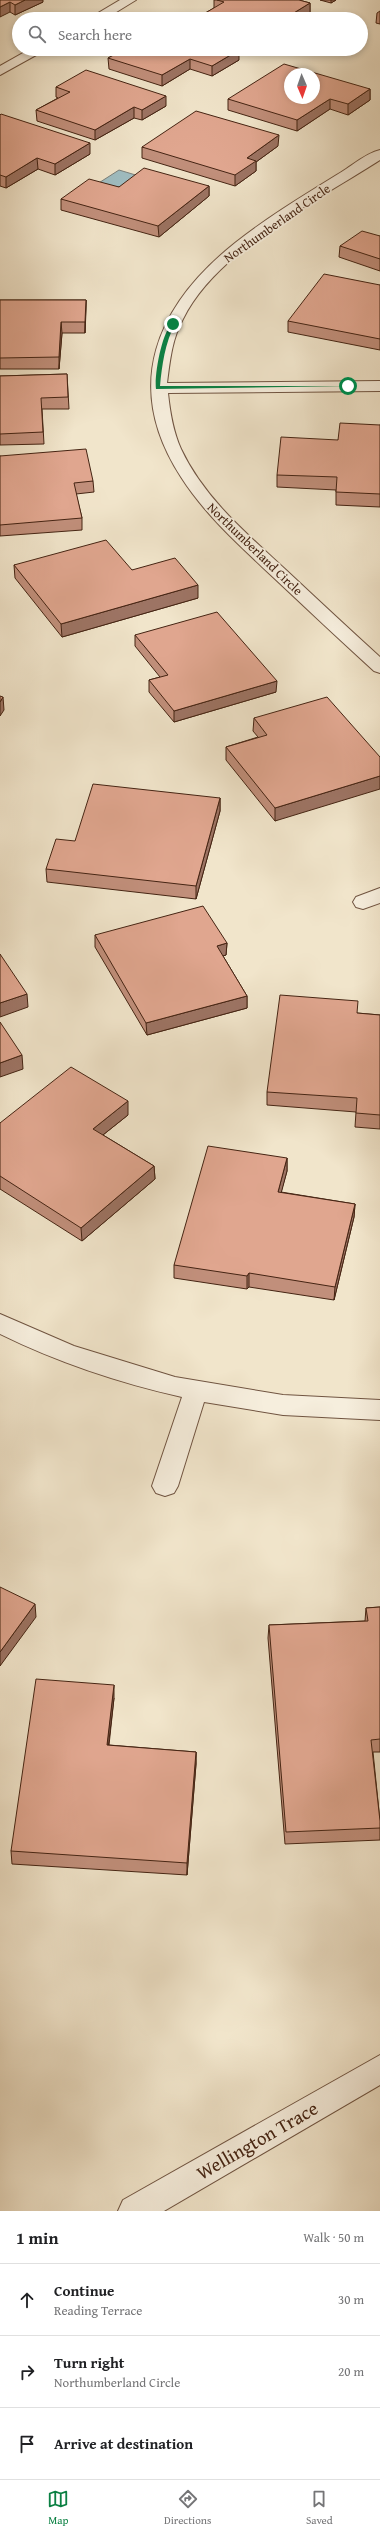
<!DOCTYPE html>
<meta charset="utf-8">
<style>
body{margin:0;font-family:"Gentium Book Plus",serif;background:#f2f2f2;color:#202124}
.compass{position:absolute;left:284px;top:68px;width:36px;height:36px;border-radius:50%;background:#fff;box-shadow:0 2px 6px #0003;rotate:178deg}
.stop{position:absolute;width:12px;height:12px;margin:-9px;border:3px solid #0b8043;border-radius:50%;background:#fff}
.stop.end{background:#0b8043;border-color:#fff;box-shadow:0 1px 4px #0008}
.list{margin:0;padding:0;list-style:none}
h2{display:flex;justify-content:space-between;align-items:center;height:52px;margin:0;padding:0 16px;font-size:17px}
h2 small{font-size:13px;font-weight:400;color:#757577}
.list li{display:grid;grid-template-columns:26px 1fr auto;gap:12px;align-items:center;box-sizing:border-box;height:72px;padding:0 16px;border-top:1px solid #e0e0e0}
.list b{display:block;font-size:15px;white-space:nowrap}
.list p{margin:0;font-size:13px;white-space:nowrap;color:#757577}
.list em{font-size:13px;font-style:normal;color:#757577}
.icon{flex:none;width:22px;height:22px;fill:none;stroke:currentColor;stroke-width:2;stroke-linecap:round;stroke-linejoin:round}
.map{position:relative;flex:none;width:380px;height:2211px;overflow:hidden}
.search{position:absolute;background:#fff;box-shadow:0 2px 6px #0003;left:12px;right:12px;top:12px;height:44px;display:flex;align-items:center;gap:10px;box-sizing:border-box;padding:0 14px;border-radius:22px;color:#757577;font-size:15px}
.sheet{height:268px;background:#fff}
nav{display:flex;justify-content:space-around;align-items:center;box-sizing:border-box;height:56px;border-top:1px solid #e0e0e0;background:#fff;font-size:11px;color:#757577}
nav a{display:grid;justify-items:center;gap:2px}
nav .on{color:#0b8043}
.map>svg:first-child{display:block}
.water{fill:#9fbdc1;stroke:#7b807b}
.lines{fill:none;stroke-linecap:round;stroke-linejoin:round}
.minor-casing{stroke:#705441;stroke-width:2}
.tertiary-casing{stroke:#705441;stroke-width:2}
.minor{fill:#f6eedd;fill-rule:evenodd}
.tertiary{fill:#f6eedd;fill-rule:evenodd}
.wall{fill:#c18f7b;stroke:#452413}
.shaded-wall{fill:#9d7464;stroke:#452413}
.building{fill:#e0a68f;stroke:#452413;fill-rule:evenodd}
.route{fill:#0b8043}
.labels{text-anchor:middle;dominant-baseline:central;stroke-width:3.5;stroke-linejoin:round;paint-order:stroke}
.far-street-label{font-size:13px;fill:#452413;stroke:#f6eedd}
.near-street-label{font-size:19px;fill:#452413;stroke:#f6eedd}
</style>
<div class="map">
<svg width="380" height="2211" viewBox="0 0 380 2211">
<rect width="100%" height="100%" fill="#f1e5cb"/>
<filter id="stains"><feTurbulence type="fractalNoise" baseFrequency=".005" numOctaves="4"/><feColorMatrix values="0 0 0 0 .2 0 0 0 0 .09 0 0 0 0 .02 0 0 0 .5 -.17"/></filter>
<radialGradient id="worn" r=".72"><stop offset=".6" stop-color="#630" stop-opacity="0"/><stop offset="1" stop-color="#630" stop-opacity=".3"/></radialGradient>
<!-- water -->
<path class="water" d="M119 170 139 176 113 193 94 186Z"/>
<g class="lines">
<defs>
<path id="minor" d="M120 0H136L105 19H88Z
M30 49H47L0 75V66Z
M380 150V160C318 200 216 251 183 319 172 339 170 360 167 383L380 381V391L168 393C170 412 173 431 181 449 204 498 247 534 286 570 317 599 348 628 380 657V673L374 671C340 640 307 609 273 577 240 546 206 516 181 477 122 386 156 306 235 243 269 216 306 194 343 171 354 164 367 153 380 150Z
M380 888V903L363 909 356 907 353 902 356 897Z
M0 1314 74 1346 175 1377 283 1395 380 1400V1420L283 1415 204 1402 178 1486 174 1493 165 1496 156 1493 152 1486 182 1397C119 1383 57 1362 0 1334Z"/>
<path id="tertiary" d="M380 2055V2085L164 2211H118L123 2200Z"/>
</defs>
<!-- minor casing -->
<use href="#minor" class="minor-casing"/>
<!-- tertiary casing -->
<use href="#tertiary" class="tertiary-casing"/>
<!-- minor -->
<use href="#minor" class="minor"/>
<!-- tertiary -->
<use href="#tertiary" class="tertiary"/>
</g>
<!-- wall -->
<path class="wall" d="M0 0 43 2 15 15 10 12Z
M214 0H299L310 3V13L300 19H195L214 8Z
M320 0H336L331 3Z
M380 11V24L376 23 377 13Z
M125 49 239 60 212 76 190 69 162 86 109 69 108 58Z
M256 49H270L266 52Z
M56 87 166 106 142 120 134 118 95 140 37 121 36 110 58 98 56 97Z
M370 89V100L348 115 330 109 297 131 228 110V99Z
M0 115 90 154 55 175 38 169 6 188 0 186Z
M278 146 256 162V171L235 186 142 158V147Z
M209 186V196L159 237 61 210V199L119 187Z
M380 236V271L339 257 340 246Z
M380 285V350L288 332V321Z
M0 300H86L85 333H62L59 369H0Z
M67 374 69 409H42L44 444 0 445V376Z
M380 425V507L336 505V490L277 487V475L338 440Z
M0 456 93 481 94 492 76 494 82 518V530L0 536Z
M14 565 132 570 198 598 62 637 15 578Z
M135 635 276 692 174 722 149 692V680L160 677 135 646Z
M254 718 380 757 275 821 226 760V747L258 737 253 731Z
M220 798V811L196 899 47 882 46 869 75 841Z
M95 935 227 943 226 955 223 956 247 996V1008L147 1035 95 947Z
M357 1013 380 1015V1129L355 1127 356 1112 267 1105V1092Z
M128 1115 103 1135 154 1166 155 1179 82 1241 0 1189V1123Z
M287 1158V1171L281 1192 355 1204 354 1217 334 1300 249 1287 247 1289 174 1278V1265Z
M380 1607V1752H373L380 1821V1840L285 1844 268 1638 269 1625 365 1621 366 1608Z
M114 1698 109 1745 196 1752V1764L187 1875 12 1864 11 1851Z"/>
<!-- shaded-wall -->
<path class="shaded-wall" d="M25 0H43V2L15 15V5Z
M331 0H336L331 3Z
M10 2V12L0 17V7Z
M310 3V13L300 19H284Z
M266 49H270L266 52Z
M239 50V60L212 76V66Z
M190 59V69L162 86V75Z
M370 89V100L348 115V104Z
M166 96V106L142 120V110Z
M330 99V109L297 131V120Z
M134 107V118L95 140V130Z
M279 135 278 146 256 162V171L235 186V175L247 158Z
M90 143V154L55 175V164Z
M37 158 38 169 6 188V177Z
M209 186V196L159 237 158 226Z
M86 300V311L85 333V322Z
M61 322 62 333 59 369V357Z
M198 585V598L62 637 61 624Z
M277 681 276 692 174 722V711Z
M3 697 4 710 0 716V702Z
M380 776V789L275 821V808Z
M220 798V811L196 899V886Z
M227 943 226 955 216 958 217 946Z
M27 994 28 1007 0 1017V1003Z
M247 996V1008L147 1035 146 1023Z
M22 1055 23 1069 0 1077V1063Z
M128 1101V1115L94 1142 93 1129Z
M287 1158V1171L278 1205V1192Z
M154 1166 155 1179 82 1241 81 1228Z
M355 1204 354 1217 334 1300 335 1287Z
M249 1273V1287L247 1289V1276Z
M35 1604 36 1617 0 1666V1652Z
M114 1685V1698L107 1757V1745Z
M196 1752V1764L187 1875V1863Z"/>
<!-- building -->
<path class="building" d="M0 0H25L15 5 10 2 0 7Z
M217 0H299L310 3 284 19H195L224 2Z
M125 49H235L239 50 212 66 190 59 162 75 108 58Z
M284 64 370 89 348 104 330 99 297 120 228 99ZM290 74H314V98H290Z
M86 70 166 96 142 110 134 107 95 130 36 110 70 92 56 87Z
M196 111 279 135 247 158 256 161 235 175 142 147Z
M1 114 90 143 55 164 37 158 6 177 0 175V115Z
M144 168 209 186 158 226 61 199 89 179 119 187Z
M362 231 380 236V259L340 246Z
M324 274 380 285V339L288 321Z
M0 300H86L85 322H61L59 357 0 358Z
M67 374 68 397 41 398 43 432 0 434V376Z
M340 423 380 425V494L336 492 337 477 277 475 281 437 338 440Z
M86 449 93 481 74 483 82 518 0 525V456Z
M106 540 132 570 175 558 198 585 61 624 14 565Z
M217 612 277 681 174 711 149 680 168 675 135 635Z
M0 696 3 697 0 702Z
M327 697 380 757V776L275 808 226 747 267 735 254 718Z
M93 784 220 798 196 886 46 869 56 839 75 841Z
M203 906 227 943 217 946 247 996 146 1023 95 935Z
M0 954 27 994 0 1003Z
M280 995 358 1001 357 1013 380 1015V1115L356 1113 357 1098 267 1092Z
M0 1022 22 1055 0 1063Z
M71 1067 128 1101 93 1129 154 1166 81 1228 0 1176V1123Z
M208 1146 287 1158 278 1192 355 1204 335 1287 249 1273 247 1276 174 1265Z
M0 1587 35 1604 0 1652Z
M380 1607V1739L371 1740 380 1821V1828L286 1832 269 1625 368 1621 366 1608Z
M36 1679 114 1685 107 1745 196 1752 187 1863 11 1851Z"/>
<!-- route -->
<path class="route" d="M173 323 175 324C165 343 162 365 160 386H351L156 389C154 376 162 330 173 323Z"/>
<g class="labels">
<!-- far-street labels -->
<g class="far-street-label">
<text transform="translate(277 223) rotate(-35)">Northumberland Circle</text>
<text transform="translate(255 549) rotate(44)">Northumberland Circle</text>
</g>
<!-- near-street labels -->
<g class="near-street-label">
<text transform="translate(257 2140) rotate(-30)">Wellington Trace</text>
</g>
</g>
<rect width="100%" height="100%" filter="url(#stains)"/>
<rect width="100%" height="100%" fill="url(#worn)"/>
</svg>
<svg class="compass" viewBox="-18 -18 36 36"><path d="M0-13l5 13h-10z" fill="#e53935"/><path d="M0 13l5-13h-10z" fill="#757577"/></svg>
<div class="stop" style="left:348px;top:386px"></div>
<div class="stop end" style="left:173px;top:324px"></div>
<div class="search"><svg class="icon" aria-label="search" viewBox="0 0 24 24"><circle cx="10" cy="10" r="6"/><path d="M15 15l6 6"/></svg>Search here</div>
</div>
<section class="sheet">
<h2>1 min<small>Walk · 50 m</small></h2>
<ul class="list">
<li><svg class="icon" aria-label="ahead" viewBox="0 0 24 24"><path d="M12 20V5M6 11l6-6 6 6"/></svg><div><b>Continue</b><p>Reading Terrace</p></div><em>30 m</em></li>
<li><svg class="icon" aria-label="right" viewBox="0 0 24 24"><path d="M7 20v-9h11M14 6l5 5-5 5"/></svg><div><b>Turn right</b><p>Northumberland Circle</p></div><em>20 m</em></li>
<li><svg class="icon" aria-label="arrive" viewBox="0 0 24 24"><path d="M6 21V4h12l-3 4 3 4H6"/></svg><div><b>Arrive at destination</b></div></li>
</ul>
</section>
<nav>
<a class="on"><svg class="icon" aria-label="map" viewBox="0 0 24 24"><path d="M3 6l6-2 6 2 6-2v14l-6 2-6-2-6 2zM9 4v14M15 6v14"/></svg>Map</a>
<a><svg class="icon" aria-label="directions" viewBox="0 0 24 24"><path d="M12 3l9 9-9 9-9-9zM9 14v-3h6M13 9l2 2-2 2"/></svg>Directions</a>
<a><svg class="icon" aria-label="saved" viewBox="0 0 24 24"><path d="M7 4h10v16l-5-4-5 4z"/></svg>Saved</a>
</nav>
